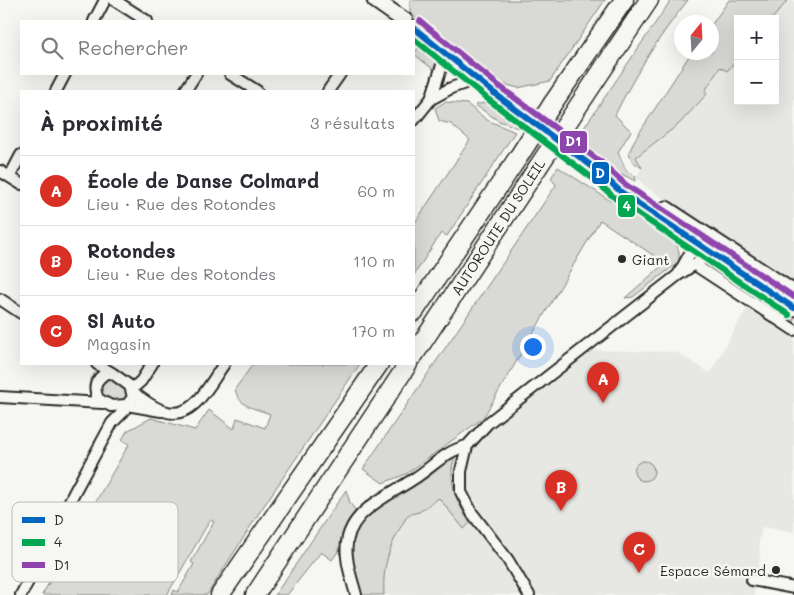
<!DOCTYPE html>
<html lang="fr">
<meta charset="utf-8">
<style>
body{margin:0;font-family:Mali,sans-serif;background:#f2f2f3;color:#2b2b33}
.controls{position:absolute;right:15px;top:15px;display:grid;overflow:hidden;border-radius:0px;box-shadow:0 5px 20px #0002}
.controls button{width:45px;height:45px;display:grid;place-items:center;padding:0;border:0;border-bottom:1px solid #e1e1e2;background:#fff;color:#2b2b33;font:25px sans-serif}
.compass{position:absolute;left:674px;top:15px;width:45px;height:45px;border-radius:50%;background:#fff;box-shadow:0 5px 20px #0002;rotate:18deg}
.you{position:absolute;left:532px;top:346px;width:18px;height:18px;margin:-12px;border:4px solid #fff;border-radius:50%;background:#1a73e8;box-shadow:0 0 0 8px #1a73e833}
.badge{display:grid;place-items:center;width:32px;height:32px;border-radius:50%;background:#d93025;color:#fff;font-size:16px;font-weight:700}
.pin{position:absolute;translate:-50% -41px;filter:drop-shadow(0 1px 2px #0008)}
.pin::after{content:'';position:absolute;top:26px;width:18px;height:15px;background:inherit;clip-path:polygon(0 0,100% 0,50% 100%)}
.list{margin:0;padding:0;list-style:none}
h2{display:flex;justify-content:space-between;align-items:center;height:65px;margin:0;padding:0 20px;font-size:21px}
h2 small{font-size:16px;font-weight:400;color:#7c7c81}
.list li{display:grid;grid-template-columns:32px 1fr auto;gap:15px;align-items:center;box-sizing:border-box;height:70px;padding:0 20px;border-top:1px solid #e1e1e2}
.list b{display:block;font-size:19px;white-space:nowrap}
.list p{margin:0;font-size:16px;white-space:nowrap;color:#7c7c81}
.list em{font-size:16px;font-style:normal;color:#7c7c81}
.icon{flex:none;width:28px;height:28px;fill:none;stroke:currentColor;stroke-width:2;stroke-linecap:round;stroke-linejoin:round}
.map{position:relative;flex:none;width:794px;height:595px;overflow:hidden}
.search{position:absolute;background:#fff;box-shadow:0 5px 20px #0002;left:20px;top:20px;width:395px;height:55px;display:flex;align-items:center;gap:12px;box-sizing:border-box;padding:0 18px;border-radius:0px;color:#7c7c81;font-size:19px}
.panel{position:absolute;background:#fff;box-shadow:0 5px 20px #0002;left:20px;top:90px;width:395px;height:275px;border-radius:0px}
.map>svg:first-child{display:block}
.built{fill:#e7e7e3}
.green{fill:#d9d9d5;stroke:#828280}
.lines{fill:none;stroke-linecap:round;stroke-linejoin:round}
.minor-casing{stroke:#2b2b2b;stroke-width:14}
.primary-casing{stroke:#2b2b2b;stroke-width:19}
.motorway-casing{stroke:#2b2b2b;stroke-width:21}
.minor{stroke:#f6f6f2;stroke-width:10}
.primary{stroke:#f6f6f2;stroke-width:15}
.motorway{stroke:#f6f6f2;stroke-width:18}
.motorway-bridge-casing{stroke:#2b2b2b;stroke-width:21;stroke-linecap:butt}
.motorway-bridge{stroke:#f6f6f2;stroke-width:18}
.bus-1-casing{stroke:#f6f6f2;stroke-width:10}
.bus-2-casing{stroke:#f6f6f2;stroke-width:10}
.bus-3-casing{stroke:#f6f6f2;stroke-width:10}
.bus-1{stroke:#0065bd;stroke-width:6}
.bus-2{stroke:#00a651;stroke-width:6}
.bus-3{stroke:#8e44ad;stroke-width:6}
.poi-dot{fill:#2b2b2b;stroke:#f6f6f2;stroke-width:2}
.labels{text-anchor:middle;dominant-baseline:central;stroke-width:5;stroke-linejoin:round;paint-order:stroke}
.street-label{font-size:14px;fill:#2b2b2b;stroke:#f6f6f2}
.poi-label{font-size:14px;fill:#2b2b2b;stroke:#f6f6f2;text-anchor:start}
.key{fill:#f6f6f2;stroke:#b9b9b6;stroke-width:1}
.key-label{font-size:14px;fill:#2b2b2b}
.line-badge{stroke:#f6f6f2;stroke-width:2}
.badge-label{font-size:14px;text-anchor:middle;font-weight:bold;fill:#fff}
</style>
<div class="map">
<svg width="794" height="595" viewBox="0 0 794 595">
<rect width="100%" height="100%" fill="#f6f6f2"/>
<filter id="ink" filterUnits="userSpaceOnUse"><feTurbulence type="fractalNoise" baseFrequency=".02" numOctaves="2"/><feDisplacementMap in="SourceGraphic" scale="10" xChannelSelector="R" yChannelSelector="G"/><feConvolveMatrix kernelMatrix="1 2 1 2 8 2 1 2 1" color-interpolation-filters="sRGB"/></filter>
<g filter="url(#ink)">
<!-- built -->
<path class="built" d="M788 0H794V284L646 187 636 177 642 168 636 157 679 124 707 94 705 91 720 67 727 71 738 59V101H775V19H772Z
M749 305 773 321 772 323 794 336V532L762 527 759 541 760 557 754 595H359L373 510 417 482 455 453H471L478 442 494 427 591 350 676 352 710 373Z"/>
<!-- green -->
<path class="green" d="M410 0H605L550 81 518 88 493 81 410 13Z
M671 0H688C660 35 635 74 615 115L631 131 618 152 626 170 636 177 635 181 612 169 575 141Z
M729 0H788L772 19H738V59L727 71 720 67 705 91 707 94 679 124 636 157 642 168 632 161 629 153 634 141 691 53 712 52V24Z
M421 44 434 54 436 65 434 70 414 54Z
M445 102 467 104 487 120 515 132 447 236 441 233 414 275V224L470 140 451 124 439 121 435 108Z
M489 102 519 126 518 128 499 121 475 105Z
M558 167 676 243 679 252V262L633 297 625 298 665 263 600 220 483 418 406 474 383 483 363 469 556 185 551 178Z
M728 273 794 317V325L726 279Z
M253 364H360L259 513 207 595H172L174 590 178 592 194 564 191 562 214 522 210 520 167 595H42L129 444 122 440 127 431 151 418 195 430 209 410 234 429 237 418 265 428 270 414C254 408 239 407 235 389Z
M108 379H112L128 389 129 394C123 405 116 402 105 400L99 388Z
M455 453C455 459 452 464 452 469 451 490 459 506 470 523L464 529 439 498 419 512 408 515C391 542 382 563 384 595H359L350 554 355 528 373 510 417 482Z
M634 471a10 10 0 1 1 20 0a10 10 0 1 1-20 0Z
M346 490 350 503 356 511C348 527 343 547 332 560L321 552 287 595H275Z"/>
<g class="lines">
<defs>
<path id="minor" d="M114 0 147 21
M94 21 105 0
M230 74 257 91
M56 91 65 74
M185 91 196 74
M328 91 340 74
M431 99 451 88 477 79
M414 120 431 99 446 53
M0 171 21 184
M10 176 21 155
M695 265 794 330
M678 275 699 237
M0 299 21 313
M97 364 112 373
M106 373H112L130 386 133 397 127 405 111 406 98 399C93 387 95 380 106 373Z
M132 389 141 381 152 364
M133 393C143 399 153 408 164 411 193 422 210 383 224 364
M0 397 102 403
M127 405 161 411
M752 580 794 588
M21 595 75 491 112 423 124 411V407
M356 595C353 583 348 570 347 557 341 513 386 498 415 478 432 467 447 450 467 446
M529 595 508 560 472 513 461 492V471L467 446 488 423 678 275 712 253 711 247"/>
<path id="primary" d="M375 0 405 21
M414 28 494 93 597 170 621 192 794 308
M666 209 794 293"/>
<path id="motorway" d="M553 103 624 0
M571 117 649 0
M414 312 519 156
M414 355 538 167
M220 595 379 364
M255 595 408 364"/>
</defs>
<!-- minor casing -->
<use href="#minor" class="minor-casing"/>
<!-- primary casing -->
<use href="#primary" class="primary-casing"/>
<!-- motorway casing -->
<use href="#motorway" class="motorway-casing"/>
<!-- minor -->
<use href="#minor" class="minor"/>
<!-- primary -->
<use href="#primary" class="primary"/>
<!-- motorway -->
<use href="#motorway" class="motorway"/>
<defs>
<path id="motorway-bridge" d="M519 156 553 103
M538 167 571 117"/>
</defs>
<!-- motorway-bridge casing -->
<use href="#motorway-bridge" class="motorway-bridge-casing"/>
<!-- motorway-bridge -->
<use href="#motorway-bridge" class="motorway-bridge"/>
<defs>
<path id="bus-1" d="M414 28 494 93 597 170 621 192 794 308"/>
<path id="bus-2" d="M414 39 489 100 591 177 616 199 789 315"/>
<path id="bus-3" d="M420 21 499 86 602 163 626 185 794 297"/>
</defs>
<!-- bus-1 casing -->
<use href="#bus-1" class="bus-1-casing"/>
<!-- bus-2 casing -->
<use href="#bus-2" class="bus-2-casing"/>
<!-- bus-3 casing -->
<use href="#bus-3" class="bus-3-casing"/>
<!-- bus-1 -->
<use href="#bus-1" class="bus-1"/>
<!-- bus-2 -->
<use href="#bus-2" class="bus-2"/>
<!-- bus-3 -->
<use href="#bus-3" class="bus-3"/>
</g>
</g>
<!-- markers -->
<g class="poi-dot">
<circle cx="622" cy="259" r="5"/>
<circle cx="776" cy="570" r="5"/>
</g>
<g class="labels">
<!-- street labels -->
<g class="street-label">
<text transform="translate(498 227) rotate(-57)">AUTOROUTE DU SOLEIL</text>
</g>
<!-- poi labels -->
<g class="poi-label">
<text x="632" y="259">Giant</text>
<text x="766" y="570" text-anchor="end">Espace Sémard</text>
</g>
</g>
<!-- legend -->
<rect x="12" y="502" width="166" height="80" rx="8" class="key"/>
<rect x="22" y="517" width="23" height="6" fill="#0065bd"/>
<rect x="22" y="539" width="23" height="7" fill="#00a651"/>
<rect x="22" y="562" width="23" height="6" fill="#8e44ad"/>
<g class="key-label">
<text x="54" y="525">D</text>
<text x="54" y="547">4</text>
<text x="54" y="570">D1</text>
</g>
<g class="line-badge">
<rect x="559" y="130" width="29" height="24" rx="5" fill="#8e44ad"/>
<rect x="591" y="161" width="19" height="24" rx="5" fill="#0065bd"/>
<rect x="617" y="194" width="19" height="24" rx="5" fill="#00a651"/>
</g>
<g class="badge-label">
<text x="573" y="146">D1</text>
<text x="600" y="178">D</text>
<text x="627" y="211">4</text>
</g>
</svg>
<div class="controls">
<button>+</button>
<button>−</button>
</div>
<svg class="compass" viewBox="-18 -18 36 36"><path d="M0-13l5 13h-10z" fill="#e53935"/><path d="M0 13l5-13h-10z" fill="#7c7c81"/></svg>
<div class="you"></div>
<div class="pin badge" style="left:603px;top:403px">A</div>
<div class="pin badge" style="left:561px;top:511px">B</div>
<div class="pin badge" style="left:639px;top:573px">C</div>
<div class="search"><svg class="icon" aria-label="search" viewBox="0 0 24 24"><circle cx="10" cy="10" r="6"/><path d="M15 15l6 6"/></svg>Rechercher</div>
<section class="panel">
<h2>À proximité<small>3 résultats</small></h2>
<ul class="list">
<li><span class="badge">A</span><div><b>École de Danse Colmard</b><p>Lieu · Rue des Rotondes</p></div><em>60 m</em></li>
<li><span class="badge">B</span><div><b>Rotondes</b><p>Lieu · Rue des Rotondes</p></div><em>110 m</em></li>
<li><span class="badge">C</span><div><b>Sl Auto</b><p>Magasin</p></div><em>170 m</em></li>
</ul>
</section>
</div>
